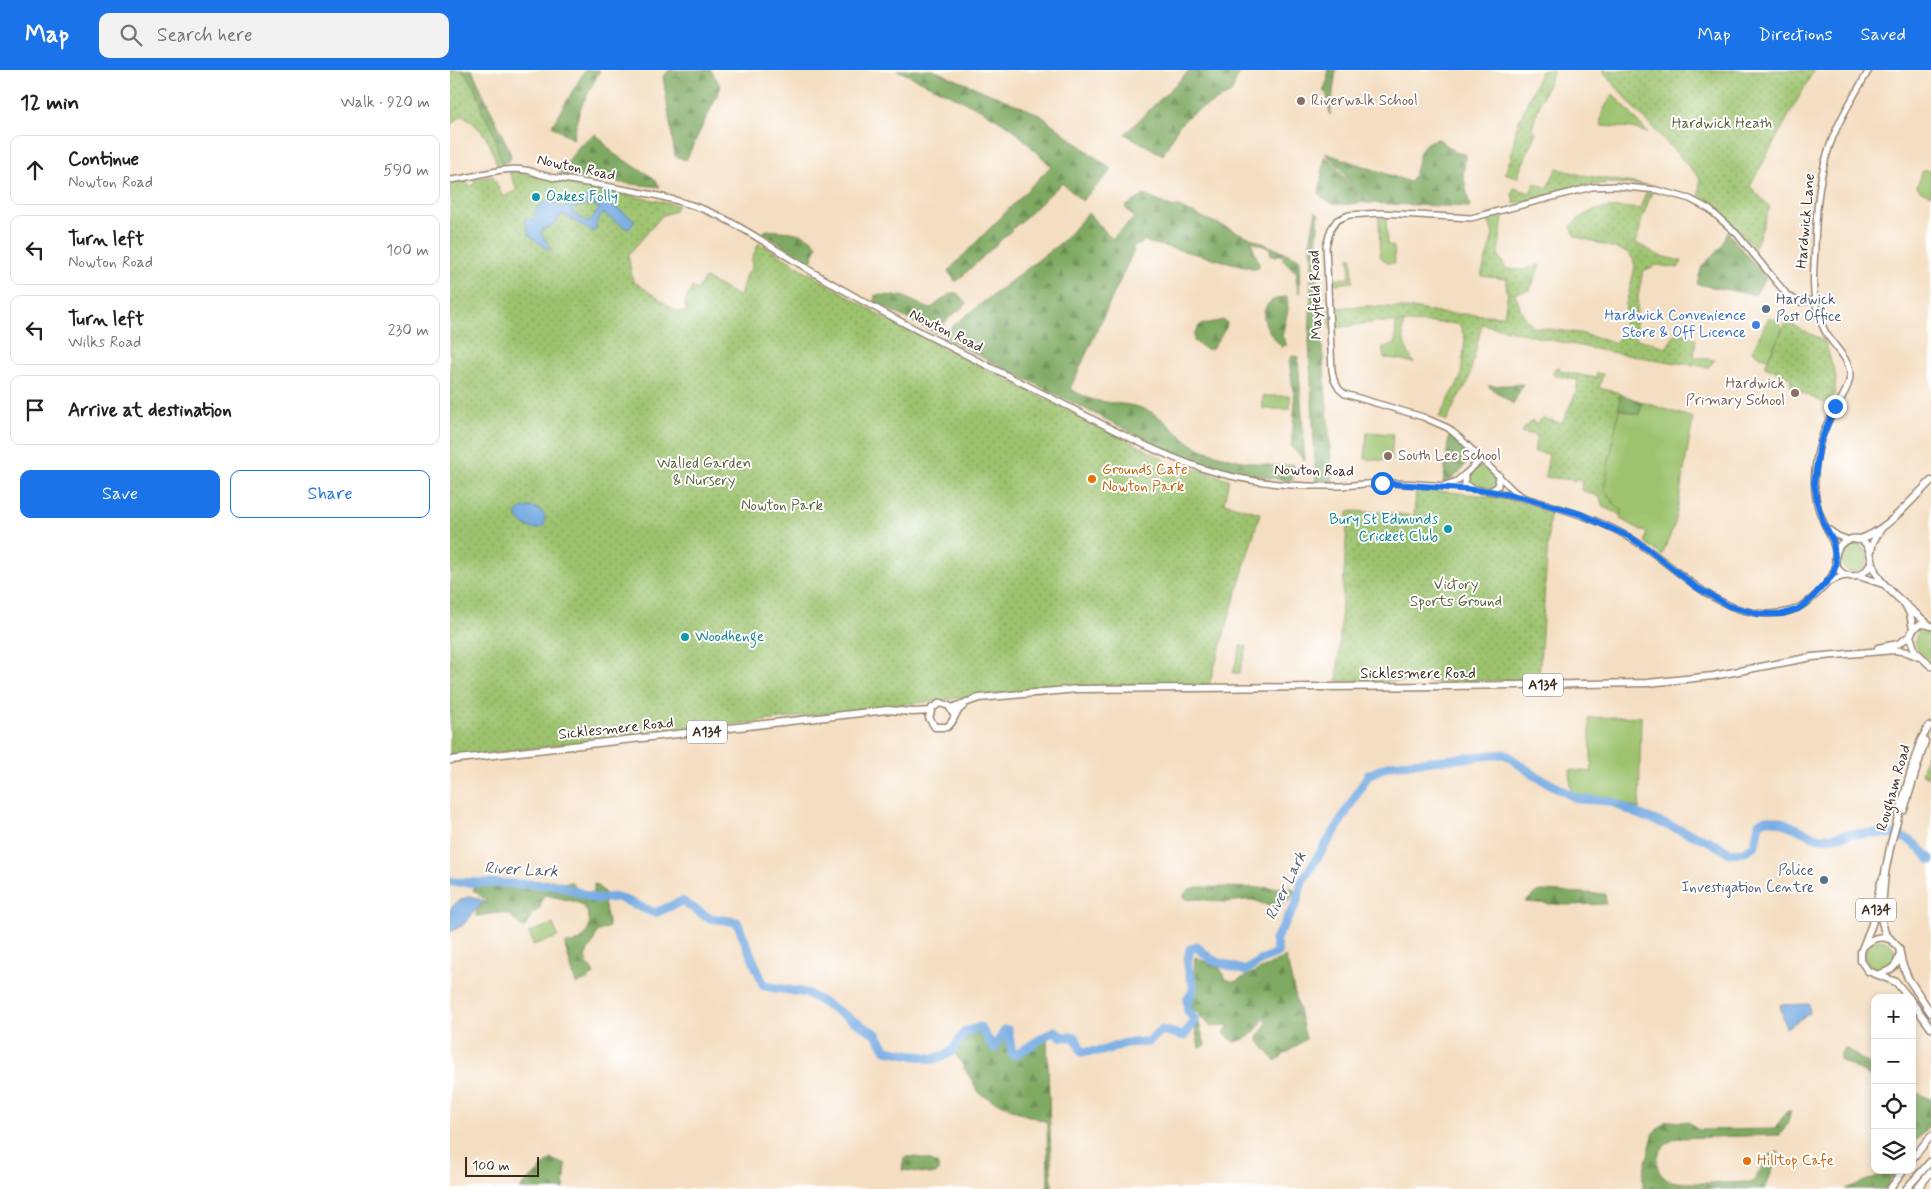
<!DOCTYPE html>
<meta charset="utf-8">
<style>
body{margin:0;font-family:Mynerve,sans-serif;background:#f2f2f2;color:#202124}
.controls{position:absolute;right:15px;bottom:15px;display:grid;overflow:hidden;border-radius:10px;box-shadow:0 2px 8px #0003}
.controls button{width:45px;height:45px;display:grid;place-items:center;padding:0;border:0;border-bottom:1px solid #e0e0e0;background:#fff;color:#202124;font:25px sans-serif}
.scale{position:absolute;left:15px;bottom:12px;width:74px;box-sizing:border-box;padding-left:5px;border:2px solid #3b2a1e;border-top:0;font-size:14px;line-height:18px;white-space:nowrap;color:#3b2a1e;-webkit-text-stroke:4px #fff;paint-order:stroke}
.stop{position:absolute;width:15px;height:15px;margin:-11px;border:4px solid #1a73e8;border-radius:50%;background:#fff}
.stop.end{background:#1a73e8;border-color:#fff;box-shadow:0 1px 5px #0008}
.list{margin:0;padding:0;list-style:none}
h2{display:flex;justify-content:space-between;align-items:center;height:65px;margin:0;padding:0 20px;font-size:21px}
h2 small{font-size:16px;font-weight:400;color:#757577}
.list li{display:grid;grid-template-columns:32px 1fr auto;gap:15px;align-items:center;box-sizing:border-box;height:70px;margin:0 10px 10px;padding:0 10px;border:1px solid #e0e0e0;border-radius:10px}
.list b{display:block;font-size:19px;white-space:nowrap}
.list p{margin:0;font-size:16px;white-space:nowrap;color:#757577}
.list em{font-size:16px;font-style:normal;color:#757577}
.actions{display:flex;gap:10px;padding:15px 20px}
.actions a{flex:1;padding:11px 0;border:1px solid #1a73e8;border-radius:10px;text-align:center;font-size:18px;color:#1a73e8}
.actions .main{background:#1a73e8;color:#fff}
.icon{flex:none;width:28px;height:28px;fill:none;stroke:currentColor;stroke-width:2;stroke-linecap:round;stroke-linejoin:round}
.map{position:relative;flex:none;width:1481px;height:1119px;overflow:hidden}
header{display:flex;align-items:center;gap:30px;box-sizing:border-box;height:70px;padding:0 25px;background:#1a73e8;color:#fff}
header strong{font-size:24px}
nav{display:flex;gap:28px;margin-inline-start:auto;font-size:18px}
.search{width:350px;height:45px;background:#f2f2f2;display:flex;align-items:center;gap:12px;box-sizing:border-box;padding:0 18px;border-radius:10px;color:#757577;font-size:19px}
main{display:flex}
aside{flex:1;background:#fff}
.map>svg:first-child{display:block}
.green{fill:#9dc36e;stroke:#6c7646}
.forest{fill:url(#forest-firs);stroke:#5c6a40}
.park{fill:url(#park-dots);stroke:#6c7646}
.water{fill:#75aae2;stroke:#586a80;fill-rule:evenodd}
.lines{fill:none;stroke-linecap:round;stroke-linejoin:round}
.river{stroke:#75aae2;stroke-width:9}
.tertiary-casing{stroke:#988470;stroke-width:8}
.primary-casing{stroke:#988470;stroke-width:9}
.trunk-casing{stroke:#988470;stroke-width:9}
.tertiary{stroke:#fff;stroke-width:5}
.primary{stroke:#fff;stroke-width:6}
.trunk{stroke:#fff;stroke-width:6}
.route{stroke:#1a73e8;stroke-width:6}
.education-dot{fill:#8d6e63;stroke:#fff;stroke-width:2}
.culture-dot{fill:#0f9aa8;stroke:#fff;stroke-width:2}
.service-dot{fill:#5c6f8a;stroke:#fff;stroke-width:2}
.shop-dot{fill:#3f7fe0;stroke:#fff;stroke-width:2}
.food-dot{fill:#e8710a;stroke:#fff;stroke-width:2}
.labels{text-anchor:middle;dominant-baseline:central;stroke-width:4;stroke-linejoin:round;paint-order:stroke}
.shield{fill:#fff;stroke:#766a62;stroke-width:1}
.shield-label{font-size:14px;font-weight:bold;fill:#3b2a1e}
.education-label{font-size:15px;fill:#785e54;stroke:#fff;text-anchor:start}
.park-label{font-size:15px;fill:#5d603a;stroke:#fff}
.street-label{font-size:15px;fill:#3b2a1e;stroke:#fff}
.culture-label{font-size:15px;fill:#0d838f;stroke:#fff;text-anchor:start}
.service-label{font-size:15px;fill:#4e5e75;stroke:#fff;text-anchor:start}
.shop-label{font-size:15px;fill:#366cbe;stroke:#fff;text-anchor:end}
.food-label{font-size:15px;fill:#c56008;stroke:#fff;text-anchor:start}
.water-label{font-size:16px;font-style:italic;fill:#525d6c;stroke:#fff}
</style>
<header>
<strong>Map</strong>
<div class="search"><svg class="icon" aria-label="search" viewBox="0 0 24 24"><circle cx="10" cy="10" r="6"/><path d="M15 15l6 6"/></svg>Search here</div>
<nav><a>Map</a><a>Directions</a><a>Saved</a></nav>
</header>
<main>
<aside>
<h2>12 min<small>Walk · 920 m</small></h2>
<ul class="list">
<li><svg class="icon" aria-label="ahead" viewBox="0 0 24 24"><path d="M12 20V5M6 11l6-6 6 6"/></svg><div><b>Continue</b><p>Nowton Road</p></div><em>590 m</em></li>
<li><svg class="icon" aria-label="left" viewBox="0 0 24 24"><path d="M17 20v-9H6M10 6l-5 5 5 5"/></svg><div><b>Turn left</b><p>Nowton Road</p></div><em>100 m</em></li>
<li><svg class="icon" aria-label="left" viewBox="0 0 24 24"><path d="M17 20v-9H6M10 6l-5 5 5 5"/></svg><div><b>Turn left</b><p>Wilks Road</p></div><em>230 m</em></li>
<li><svg class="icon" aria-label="arrive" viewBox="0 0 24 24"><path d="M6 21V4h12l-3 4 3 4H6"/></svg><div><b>Arrive at destination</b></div></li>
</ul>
<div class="actions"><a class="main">Save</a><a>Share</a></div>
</aside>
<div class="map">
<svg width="1481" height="1119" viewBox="0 0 1481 1119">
<defs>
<pattern id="forest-firs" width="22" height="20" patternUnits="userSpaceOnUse" patternTransform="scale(1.25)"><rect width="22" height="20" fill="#7ea961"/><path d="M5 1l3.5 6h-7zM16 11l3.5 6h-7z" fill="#688a4f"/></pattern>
<pattern id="park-dots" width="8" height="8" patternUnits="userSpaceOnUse" patternTransform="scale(1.25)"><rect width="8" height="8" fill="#9dc36e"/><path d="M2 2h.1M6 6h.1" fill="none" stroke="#819f5a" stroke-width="1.8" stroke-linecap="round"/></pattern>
</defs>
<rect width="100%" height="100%" fill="#fff"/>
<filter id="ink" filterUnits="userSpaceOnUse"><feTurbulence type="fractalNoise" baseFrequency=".02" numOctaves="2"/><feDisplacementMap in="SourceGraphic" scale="10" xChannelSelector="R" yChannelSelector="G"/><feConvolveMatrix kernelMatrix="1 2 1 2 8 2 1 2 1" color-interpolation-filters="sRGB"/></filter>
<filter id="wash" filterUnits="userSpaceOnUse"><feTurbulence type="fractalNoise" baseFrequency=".0096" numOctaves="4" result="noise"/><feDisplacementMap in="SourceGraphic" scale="20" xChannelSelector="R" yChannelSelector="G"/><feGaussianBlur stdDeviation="1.12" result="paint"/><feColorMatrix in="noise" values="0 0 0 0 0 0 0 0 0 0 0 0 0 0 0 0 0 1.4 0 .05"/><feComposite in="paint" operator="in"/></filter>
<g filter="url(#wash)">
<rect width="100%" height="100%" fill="#f4dec1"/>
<!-- green -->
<path class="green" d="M1163 24 1198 63 1182 58 1152 56C1147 46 1158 33 1163 24Z
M1476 100 1481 102V125L1471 121 1467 117 1472 102Z
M929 148H936L937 174 944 177 945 193H937L930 186Z
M899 187H902L903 212 885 214 881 209 900 208Z
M1319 247 1330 252 1329 255 1333 258 1318 289H1316L1302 281Z
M946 251 954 252C950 266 956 280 964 293L948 289 934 288 933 283V277L945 275Z
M813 326H840V339H813Z
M1192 332 1243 348 1225 453 1212 486 1195 472 1197 463 1170 449 1172 439 1168 438 1154 419 1169 339 1189 345Z
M917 362 943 364 941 391 915 389Z
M1030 396 1034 397 1045 408V415L1041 418 1023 416 1018 413V406Z
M1390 488a14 14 0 1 1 28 0a14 14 0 1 1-28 0Z
M1477 559 1481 561V594C1473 586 1460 574 1468 563Z
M791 575 797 577 789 603H783Z
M1191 646 1189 739C1167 731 1143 730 1121 722L1120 700 1142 702 1139 648Z
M103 854 108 867 83 875 79 862Z
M1415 885a15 15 0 1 1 30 0a15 15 0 1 1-30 0Z"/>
<!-- forest -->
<path class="forest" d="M13 0H22L58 77 61 86 59 91 52 94 41 56 31 41 32 35Z
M135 0H150L130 39 123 69 102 56Z
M220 0H261L271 17 236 90 225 86 213 6Z
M447 0H483L589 44 662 100 632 131 612 113 506 212 498 201 601 96 562 58 530 39Z
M740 0H786L789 3 781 23 741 44 728 57 713 85 675 64Z
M877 0H886L880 45 877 25 873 21 878 9Z
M146 64 164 84 204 108 210 117 107 106 131 74Z
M989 69 1005 82 1016 85 1013 104 1020 137 914 133 904 121 892 100 875 83 960 112C972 96 962 72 989 69Z
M875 86C892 99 898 117 912 133 895 134 881 138 869 124Z
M694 125 724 138 726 136 850 189 849 223 846 210 847 203 832 189H834V186L829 185 828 183 827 186H821L820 179 801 171 809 194 808 198 806 199 697 172 695 170 690 175 682 176 684 180 620 319C628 323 636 328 644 330 662 334 681 333 697 340 713 347 728 365 743 375 758 385 828 401 843 394L845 399 842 411 792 404 725 384 492 267 505 254 613 171 638 143 662 169 684 148 675 137Z
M866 141 869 144 865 189 883 412H866L859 273 862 186 860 173Z
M317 160C335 162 357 160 367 176L361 192 312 163Z
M1278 162 1316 208 1305 225 1247 214 1252 196 1271 177Z
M501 223H507L517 234 500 247 485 263 424 232 425 225 452 226 480 239Z
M837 226 838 240 832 266 837 275H833V278C823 268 805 247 819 233 824 228 831 228 837 226Z
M773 250 777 253 776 258 762 279H755L744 271V264L750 255Z
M842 286 848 287 855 390 841 377 845 333 839 290H841Z
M1073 314 1063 334 1038 316Z
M1170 324 1192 332 1189 345 1169 339Z
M999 365 1008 369 1019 381V386C1016 390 1016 394 1013 398 1008 405 1000 410 993 414Z
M102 810 109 813 122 812 127 820 134 823 144 822V814H146L155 823 154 832 159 857 147 862 143 873 136 884 135 889 138 890 136 895 140 897 144 904 137 910 126 914 115 876 116 873C138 876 147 849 132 835 128 831 102 827 95 825L92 829C90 838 91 840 81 844V847L74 858C68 854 66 851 62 847 55 839 35 846 26 846L27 841 36 830 23 820 24 817Z
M747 817 843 818 845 820C842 831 835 832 825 835 816 837 811 832 803 830 794 829 784 832 776 832 767 832 758 830 749 829 743 829 739 831 734 828V824L739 819Z
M1092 821 1155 824 1156 834 1117 835 1075 832 1088 822Z
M745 887 770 898 776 909 784 912 836 887 856 969 825 991 808 970C809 962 815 958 817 951L813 949C809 960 795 971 784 972L775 964V961L779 956 774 955 761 956 746 942 743 943 744 947 747 946 755 975 749 978 742 939Z
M522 960C531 961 533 972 540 977L546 976 551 967 557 964 559 983 561 986 565 987 585 976 591 968 597 965 602 1119H598L597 1052 570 1043 530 1024 507 986 502 982 508 972Z
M1395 978 1425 998V1009L1390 990V985Z
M1462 1021 1481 1029V1054L1462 1075V1044L1465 1037 1462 1036Z
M1341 1040 1337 1055 1330 1065 1228 1068C1210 1073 1198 1095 1216 1109 1226 1116 1287 1112 1303 1112L1319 1085 1329 1082 1315 1119H1193V1104L1204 1062 1217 1051 1239 1052 1249 1060 1325 1059 1336 1042Z
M456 1087C466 1086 479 1089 487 1094L489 1099 486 1104C478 1105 461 1100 452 1100L454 1089Z
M101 1089 116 1095 114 1119H69Z
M1444 1102V1106L1435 1119H1396C1408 1114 1432 1103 1444 1102Z"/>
<!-- park -->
<path class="park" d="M0 0H13C20 10 33 29 31 41L41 56 52 94 47 95C39 68 35 62 13 45L0 55Z
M1095 0H1104L1090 33 1082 58 1086 62 1067 108 1055 103 1061 87 1066 58 1089 6 1091 1Z
M1152 0H1364L1300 116 1320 137 1305 178 1260 132 1249 126 1250 108 1185 39Z
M1107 98 1131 105 1203 116 1159 113 1134 116 1064 134 1062 124 1064 118 1080 123 1085 113 1097 118Z
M59 102H69L97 109 228 135 224 141 212 146 178 185 183 211 228 242H236L235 231 242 217 247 220 255 208 290 227 296 204 302 198V188L309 173 438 250 711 387 715 391 716 397 721 400C731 391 766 406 779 409L774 433 810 443 759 615H646L534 625 0 688V113L16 111 20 116 24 115 25 109 43 106 53 127 67 120Z
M1203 119 1193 146 1186 173 1210 186 1232 191 1228 198 1207 195 1193 201 1188 226 1185 269 1204 273 1216 278 1227 261 1246 269 1244 287 1265 290 1258 297C1182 288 1106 272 1032 254L1018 312 1007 329 997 351 989 347 1011 307 1015 268 1010 255 999 253 926 252 880 259 879 238 920 236 969 239 987 243 1054 246 1058 222 1056 221 1057 209 1031 206 1043 165 1037 145 1054 140 1048 184 1056 199 1073 200 1090 195 1080 220 1065 223 1071 241 1083 257 1129 263 1165 273 1174 261 1176 234 1185 197 1183 189 1177 182 1125 166 1121 156C1140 135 1163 136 1190 139L1196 122 1201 123Z
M1336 252 1375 271 1386 307 1385 325 1374 333 1348 321 1346 322 1340 315 1341 311 1340 308 1315 296Z
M1110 297 1109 301 1146 308 1147 303 1153 304 1149 318 1170 323 1169 339 1154 419 1168 438 1172 439 1171 445 1153 437 1150 427 1131 420 1132 411 1095 407 1099 384 1084 382 1087 366 1071 362 1082 350 1085 354 1093 348 1110 353 1113 351 1126 322 1128 310 1103 305 1105 298Z
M966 419 1049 427 1100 439 1089 609 993 612 887 611 898 441 931 442 964 446Z
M1481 666V707L1471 704Z"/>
<!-- water -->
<path class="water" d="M144 128 156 131 185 150 181 157 177 159 153 143 146 153V160L142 161 112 144 105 154 92 160V165L102 179H97L79 165 76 153 74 149 77 147 83 151C83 142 90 129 101 132 105 133 109 136 112 138L115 137 120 130ZM140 134 146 136 149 140 140 151H136L121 141 124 138Z
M79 437C91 438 99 444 93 457 82 461 71 456 66 445L71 439Z
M20 826 34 831 13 855 0 862V839L7 832Z
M1359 934 1360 943 1336 958 1330 935Z"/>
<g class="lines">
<!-- river -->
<path class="river" d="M0 812 108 815 146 829 167 827 205 843 232 831 259 848 287 852 314 916 357 923 426 964 436 980 484 989 500 983 515 962 530 957 544 978 555 960H558L562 984H567C574 980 601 962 605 961L612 967H625L632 982 652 981 675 973 698 972 712 960 734 966 745 950 738 941 737 930C750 915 739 911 738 896 737 891 739 884 740 879L747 877 762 890 795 901 810 891 828 882 825 870 846 834 852 811 886 759 918 705 940 695 1055 684 1084 705 1128 729 1160 731 1185 743 1259 771 1280 783 1294 782 1305 775 1309 753C1324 741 1355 766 1370 768 1381 769 1391 765 1401 764 1418 763 1439 762 1455 768 1464 771 1474 783 1481 790"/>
</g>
</g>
<g filter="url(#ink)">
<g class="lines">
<defs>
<path id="tertiary" d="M0 110C24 108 51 96 75 100 80 100 85 103 89 104 99 107 109 109 119 110 169 119 221 124 267 145 290 156 311 170 332 183 354 197 375 210 397 222 459 258 523 288 586 320 640 347 693 378 751 398 794 412 840 417 886 416 903 416 921 412 939 413 990 414 1047 419 1096 434 1126 443 1154 452 1180 468 1226 494 1260 542 1317 544 1331 544 1342 542 1353 535 1367 526 1382 511 1386 495
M992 416 1007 411 1015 404
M1022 418 1015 414V404L1032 389
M1040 421 1048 416 1049 405
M1073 427 1065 422 1011 369 998 358 973 347 895 324 889 319 884 310 882 301 876 176 881 159 887 150 899 145 931 143 1021 148 1142 117 1166 116 1207 120 1240 129 1259 139 1287 164 1338 226 1350 232 1365 230
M1378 459 1388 466 1399 470
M1386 483C1383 470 1378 462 1373 451 1359 422 1364 385 1376 356 1382 341 1400 320 1400 305 1400 290 1386 278 1378 266 1373 259 1370 250 1368 242 1361 221 1364 199 1365 178 1366 145 1368 112 1378 81 1387 52 1404 26 1419 0
M1379 512 1391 507 1397 506"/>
<path id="primary" d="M1407 470C1435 463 1460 431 1481 411
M1421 481 1423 472 1431 459
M1422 489C1415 517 1380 508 1386 484 1387 477 1392 472 1398 470 1422 462 1420 491 1426 503 1428 507 1432 512 1435 515 1447 528 1465 543 1478 554
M1409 506 1433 514
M1456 536 1460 544 1463 559"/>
<path id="trunk" d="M1481 556C1471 551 1463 557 1460 566L1465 581 1481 596
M1428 578 1448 574 1460 566
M501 638 529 628 627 619 996 616 1198 613 1263 606 1362 587 1444 580 1457 582 1469 587
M504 645 499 636 490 633 482 638 479 648 485 657H497C506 651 502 644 513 636
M1479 656 1471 670 1463 694 1441 773 1435 803 1431 848 1435 863 1449 878 1452 893 1458 908 1481 943
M0 690 437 640 463 642 480 641
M1454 740 1475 671
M1435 805 1431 812 1422 854 1411 882V891L1418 901 1446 912 1459 928
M1415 875C1422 869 1429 865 1439 869
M1429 904C1440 901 1447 897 1449 886
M1462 932 1481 958
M1462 1089 1481 1066
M1440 1119 1454 1100
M1456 1119 1481 1091
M1467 1119 1481 1102"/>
</defs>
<!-- tertiary casing -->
<use href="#tertiary" class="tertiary-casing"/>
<!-- primary casing -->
<use href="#primary" class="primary-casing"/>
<!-- trunk casing -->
<use href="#trunk" class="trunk-casing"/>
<!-- tertiary -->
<use href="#tertiary" class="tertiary"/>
<!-- primary -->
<use href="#primary" class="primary"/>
<!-- trunk -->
<use href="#trunk" class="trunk"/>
</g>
</g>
<g class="lines" filter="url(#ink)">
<!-- route -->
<path class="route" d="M932 413 1040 421 1075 428 1130 444 1180 467 1199 480 1246 517 1279 536 1309 544H1333L1348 539 1360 530 1382 506 1386 495 1383 471 1373 452 1367 432 1364 413 1370 373 1385 336"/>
</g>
<!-- markers -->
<g class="education-dot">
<circle cx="851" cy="31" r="5"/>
<circle cx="1345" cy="323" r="5"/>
<circle cx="938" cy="386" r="5"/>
</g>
<g class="culture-dot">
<circle cx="86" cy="127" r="5"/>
<circle cx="998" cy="459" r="5"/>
<circle cx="235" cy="567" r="5"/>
</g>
<g class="service-dot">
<circle cx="1316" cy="239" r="5"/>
<circle cx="1374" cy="810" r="5"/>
</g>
<circle class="shop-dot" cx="1306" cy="255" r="5"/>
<g class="food-dot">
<circle cx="642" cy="409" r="5"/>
<circle cx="1297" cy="1091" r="5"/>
</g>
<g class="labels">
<!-- shield labels -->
<g class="shield">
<rect x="1073" y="603.5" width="40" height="23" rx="4"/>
<rect x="237" y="650.5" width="40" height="23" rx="4"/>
<rect x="1406" y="828.5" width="40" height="23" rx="4"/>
</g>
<g class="shield-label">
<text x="1093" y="615">A134</text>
<text x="257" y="662">A134</text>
<text x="1426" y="840">A134</text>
</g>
<!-- education labels -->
<g class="education-label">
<text x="861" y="31">Riverwalk School</text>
<text x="1335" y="314" text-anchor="end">Hardwick<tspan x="1335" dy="17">Primary School</tspan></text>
<text x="948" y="386">South Lee School</text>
</g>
<!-- park labels -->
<g class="park-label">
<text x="1272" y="54">Hardwick Heath</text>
<text x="254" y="394">Walled Garden<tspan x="254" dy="17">&amp; Nursery</tspan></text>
<text x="332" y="436">Nowton Park</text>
<text x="1006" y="515">Victory<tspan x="1006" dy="17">Sports Ground</tspan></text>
</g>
<!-- street labels -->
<g class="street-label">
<text transform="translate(126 98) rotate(12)">Nowton Road</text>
<text transform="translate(1356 151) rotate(-85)">Hardwick Lane</text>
<text transform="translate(866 225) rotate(-92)">Mayfield Road</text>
<text transform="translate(496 261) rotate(26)">Nowton Road</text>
<text transform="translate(864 401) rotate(1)">Nowton Road</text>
<text x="968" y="604">Sicklesmere Road</text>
<text transform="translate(166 659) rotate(-6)">Sicklesmere Road</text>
<text transform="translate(1444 718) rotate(-74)">Rougham Road</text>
</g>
<!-- culture labels -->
<g class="culture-label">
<text x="96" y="127">Oakes Folly</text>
<text x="988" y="450" text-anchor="end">Bury St Edmunds<tspan x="988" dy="17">Cricket Club</tspan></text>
<text x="245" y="567">Woodhenge</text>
</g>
<!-- service labels -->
<g class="service-label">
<text x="1326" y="230">Hardwick<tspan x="1326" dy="17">Post Office</tspan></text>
<text x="1364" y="801" text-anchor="end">Police<tspan x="1364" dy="17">Investigation Centre</tspan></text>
</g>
<!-- shop labels -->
<g class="shop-label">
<text x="1296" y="246">Hardwick Convenience<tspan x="1296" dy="17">Store &amp; Off Licence</tspan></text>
</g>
<!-- food labels -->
<g class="food-label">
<text x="652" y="400">Grounds Cafe<tspan x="652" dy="17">Nowton Park</tspan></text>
<text x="1307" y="1091">Hilltop Cafe</text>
</g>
<!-- water labels -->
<g class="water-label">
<text transform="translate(71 800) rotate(3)">River Lark</text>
<text transform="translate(836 816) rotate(-64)">River Lark</text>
</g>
</g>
</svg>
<div class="controls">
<button>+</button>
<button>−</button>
<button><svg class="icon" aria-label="locate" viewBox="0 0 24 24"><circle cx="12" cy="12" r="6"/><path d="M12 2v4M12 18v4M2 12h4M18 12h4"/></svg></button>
<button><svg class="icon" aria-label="layers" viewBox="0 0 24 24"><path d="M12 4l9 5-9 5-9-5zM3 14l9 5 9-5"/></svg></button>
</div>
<div class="scale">100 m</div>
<div class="stop" style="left:932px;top:413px"></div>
<div class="stop end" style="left:1385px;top:336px"></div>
</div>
</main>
